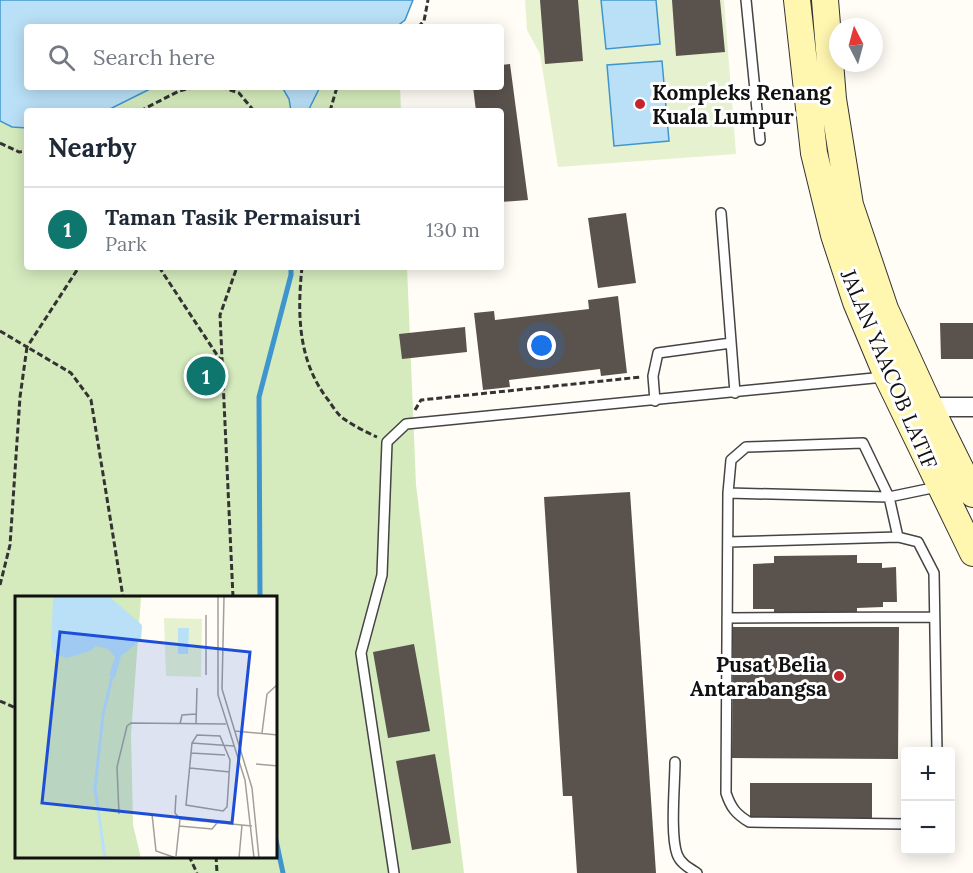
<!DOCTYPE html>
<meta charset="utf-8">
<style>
body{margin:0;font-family:Lora,serif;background:#f6f6f7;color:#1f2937}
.controls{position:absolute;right:18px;bottom:18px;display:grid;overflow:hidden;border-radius:6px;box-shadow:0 3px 15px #0003}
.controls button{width:54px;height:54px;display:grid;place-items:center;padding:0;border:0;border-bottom:2px solid #e0e1e3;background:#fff;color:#1f2937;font:30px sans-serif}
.compass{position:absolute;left:829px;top:18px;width:54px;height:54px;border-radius:50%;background:#fff;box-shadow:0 3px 15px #0003;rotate:354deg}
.you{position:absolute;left:542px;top:346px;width:21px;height:21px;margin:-15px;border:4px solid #fff;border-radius:50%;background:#1a73e8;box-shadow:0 0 0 9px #1a73e833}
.badge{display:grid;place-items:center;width:39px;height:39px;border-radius:50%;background:#0f766e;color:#fff;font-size:20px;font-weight:700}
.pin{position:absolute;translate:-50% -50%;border:3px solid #fff;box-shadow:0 2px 6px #0006}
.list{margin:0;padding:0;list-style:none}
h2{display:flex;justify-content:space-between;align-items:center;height:78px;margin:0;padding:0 24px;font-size:26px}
h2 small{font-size:20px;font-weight:400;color:#747a83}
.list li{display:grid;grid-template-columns:39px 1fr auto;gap:18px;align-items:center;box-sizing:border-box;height:84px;padding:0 24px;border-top:2px solid #e0e1e3}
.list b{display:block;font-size:22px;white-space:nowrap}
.list p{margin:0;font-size:20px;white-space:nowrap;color:#747a83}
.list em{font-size:20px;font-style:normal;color:#747a83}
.icon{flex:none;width:33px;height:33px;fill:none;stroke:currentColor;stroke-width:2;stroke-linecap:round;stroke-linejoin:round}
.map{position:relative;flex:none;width:973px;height:873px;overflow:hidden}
.search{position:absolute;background:#fff;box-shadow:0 3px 15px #0003;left:24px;top:24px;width:480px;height:66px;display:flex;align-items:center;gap:15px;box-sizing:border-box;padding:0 21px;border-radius:6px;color:#747a83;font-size:22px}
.panel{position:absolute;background:#fff;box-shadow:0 3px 15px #0003;left:24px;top:108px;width:480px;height:162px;border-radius:6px}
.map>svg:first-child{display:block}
.green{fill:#d5ebbd;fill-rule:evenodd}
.pitch{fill:#e6f2cf}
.water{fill:#b9e0f7;stroke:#3f96cf;stroke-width:1.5}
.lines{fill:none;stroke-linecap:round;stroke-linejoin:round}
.stream{stroke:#3f96cf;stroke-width:5}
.building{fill:#5a524d}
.lane-casing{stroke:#444;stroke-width:12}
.street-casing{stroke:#444;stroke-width:21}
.secondary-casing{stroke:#333;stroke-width:28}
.path{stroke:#333;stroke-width:3;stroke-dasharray:6 3;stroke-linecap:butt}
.lane{stroke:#fff;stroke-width:9}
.street{stroke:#fff;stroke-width:18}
.secondary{stroke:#fff6b0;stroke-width:26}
.poi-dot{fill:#c4262e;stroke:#fff;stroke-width:2}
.labels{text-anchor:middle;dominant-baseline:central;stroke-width:6;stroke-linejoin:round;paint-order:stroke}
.poi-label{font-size:21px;font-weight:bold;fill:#111;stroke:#fff;text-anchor:start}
.street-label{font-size:21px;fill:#111;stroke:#fff}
.inset-river{fill:none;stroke:#b9e0f7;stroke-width:3}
.inset-road{fill:none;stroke:#a09f9a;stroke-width:1.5}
.view{fill:#1d4ed8;fill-opacity:0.15;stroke:#1d4ed8;stroke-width:3}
.inset-edge{fill:none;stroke:#111;stroke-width:3}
</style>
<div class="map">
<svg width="973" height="873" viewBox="0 0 973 873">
<rect width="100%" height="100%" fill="#fffdf5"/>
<!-- green -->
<path class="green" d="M0 0H397L398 27H27V87H400L401 111H27V267H407L416 485 464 873H0ZM16 597H276V856H16Z"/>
<!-- pitch -->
<path class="pitch" d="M525 0H724L736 154 558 167 540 54 527 30Z"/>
<!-- water -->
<path class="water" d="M0 0H413L405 20 396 27H27V87H154L106 111H27V128L12 127 0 121Z
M601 0H656L660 44 606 49Z
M662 61 669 141 614 146 607 65Z
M282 87H320L308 111H291L289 99Z"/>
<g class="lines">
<!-- stream -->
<path class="stream" d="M260 597 259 397 291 275V267
M276 840 283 873"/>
</g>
<!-- building -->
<path class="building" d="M540 0H578L583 61 545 64Z
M672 0H720L725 52 676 56Z
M510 64 528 200 501 202V111H476L473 87H501V65Z
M626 213 636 283 598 288 588 218Z
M618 296 627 373 601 376 600 369 509 380 510 387 483 390 474 313 494 311 495 320 589 309 588 300Z
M940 323H973V359H941Z
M465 327 467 352 402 359 399 334Z
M630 492 656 873H577L572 796H563L544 497Z
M857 555V563H882V568L896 567 897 602H883V607L857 608V615L774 616V609H753V564L774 563V556Z
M733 627H899L898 759 732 758Z
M414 644 430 731 388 738 373 652Z
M435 754 451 843 412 850 396 761Z
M750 783H872V821H750Z"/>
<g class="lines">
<defs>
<path id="lane" d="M746 0 760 140
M721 213 735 393
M655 401 653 376 658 353 731 343
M728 493 889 497 937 487
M898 537 889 497 863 443 746 447 731 460 728 493 726 793C731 808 736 814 749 822L906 824
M728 542 898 537 918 542 934 573 937 752
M727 618 934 617
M675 762C675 784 670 834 677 854 680 863 689 868 697 873
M394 873 361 653 382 575 387 442 406 424 884 377"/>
<path id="street" d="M930 407H973"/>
<path id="secondary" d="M797 0 814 153 834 235 856 302 887 376 973 553
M825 0 833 99 850 205 885 309 930 407 973 494"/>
</defs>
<!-- lane casing -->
<use href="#lane" class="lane-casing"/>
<!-- street casing -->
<use href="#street" class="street-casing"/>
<!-- secondary casing -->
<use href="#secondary" class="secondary-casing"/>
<!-- path -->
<path class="path" d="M418 27 424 21 428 0
M221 87 239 93 254 111
M140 111 179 91 196 87
M330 111 337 87
M0 143 19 152 27 151
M159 267 221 361
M302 267C297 315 298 362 329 401 333 407 338 415 344 419 354 426 366 432 377 437
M0 331 27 347 79 267
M415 410 421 400 641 377
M0 585 10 545 20 397 27 347 71 373 91 400 123 597
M233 597 220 315 237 267
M0 701 16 708
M189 856 197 873
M216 856 217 873"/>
<!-- lane -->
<use href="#lane" class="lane"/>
<!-- street -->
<use href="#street" class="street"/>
<!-- secondary -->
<use href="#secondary" class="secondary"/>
</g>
<!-- markers -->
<g class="poi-dot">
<circle cx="640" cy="104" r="6"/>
<circle cx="839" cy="676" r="6"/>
</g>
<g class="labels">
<!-- poi labels -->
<g class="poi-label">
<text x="652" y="92">Kompleks Renang<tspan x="652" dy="24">Kuala Lumpur</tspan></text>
<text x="827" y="664" text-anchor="end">Pusat Belia<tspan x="827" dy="24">Antarabangsa</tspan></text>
</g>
<!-- street labels -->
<g class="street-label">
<text transform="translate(889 369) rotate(67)">JALAN YAACOB LATIF</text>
</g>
</g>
<!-- overview -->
<g transform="translate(15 596)">
<rect width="262" height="262" fill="#fffdf5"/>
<path d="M0 1H126L116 139 118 229 126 262H0Z" fill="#d5ebbd"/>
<path d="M149 22 187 23 186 81 151 80Z" fill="#e6f2cf"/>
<path d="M38 1H95L127 29 126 44 106 60 100 82 94 79 100 61 93 53 81 50 75 55 52 62 40 58 36 51ZM163 32H174L173 58H163Z" fill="#b9e0f7"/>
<path class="inset-river" d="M90 262 80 192 88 119 97 81"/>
<path class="inset-road" d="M203 1V99L230 184 239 262M209 1 207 93 237 192 244 262M191 19V79M165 128 167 119 181 118M181 128 182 92M219 135 263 139M247 137 252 98 263 88M182 139 205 140 215 164 212 211 208 215 171 209 177 147ZM177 147 219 150M176 157 210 159M241 168 263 170M175 172 215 176M161 199 160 217 165 223M104 218 102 171 112 130 116 127 211 128M137 218 141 255 161 262M164 230 197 233 202 227M161 260 165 223 237 230M224 262 227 229"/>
<path class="view" d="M45 36 235 56 217 227 27 207Z"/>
<rect width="262" height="262" class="inset-edge"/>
</g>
</svg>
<div class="controls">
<button>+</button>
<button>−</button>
</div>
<svg class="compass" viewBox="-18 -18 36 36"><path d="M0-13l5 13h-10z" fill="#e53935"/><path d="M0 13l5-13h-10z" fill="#747a83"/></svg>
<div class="you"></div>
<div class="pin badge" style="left:206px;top:376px">1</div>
<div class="search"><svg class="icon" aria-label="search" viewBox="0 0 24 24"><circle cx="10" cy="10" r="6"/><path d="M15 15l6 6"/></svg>Search here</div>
<section class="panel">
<h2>Nearby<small></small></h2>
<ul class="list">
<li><span class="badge">1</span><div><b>Taman Tasik Permaisuri</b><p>Park</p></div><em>130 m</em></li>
</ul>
</section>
</div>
